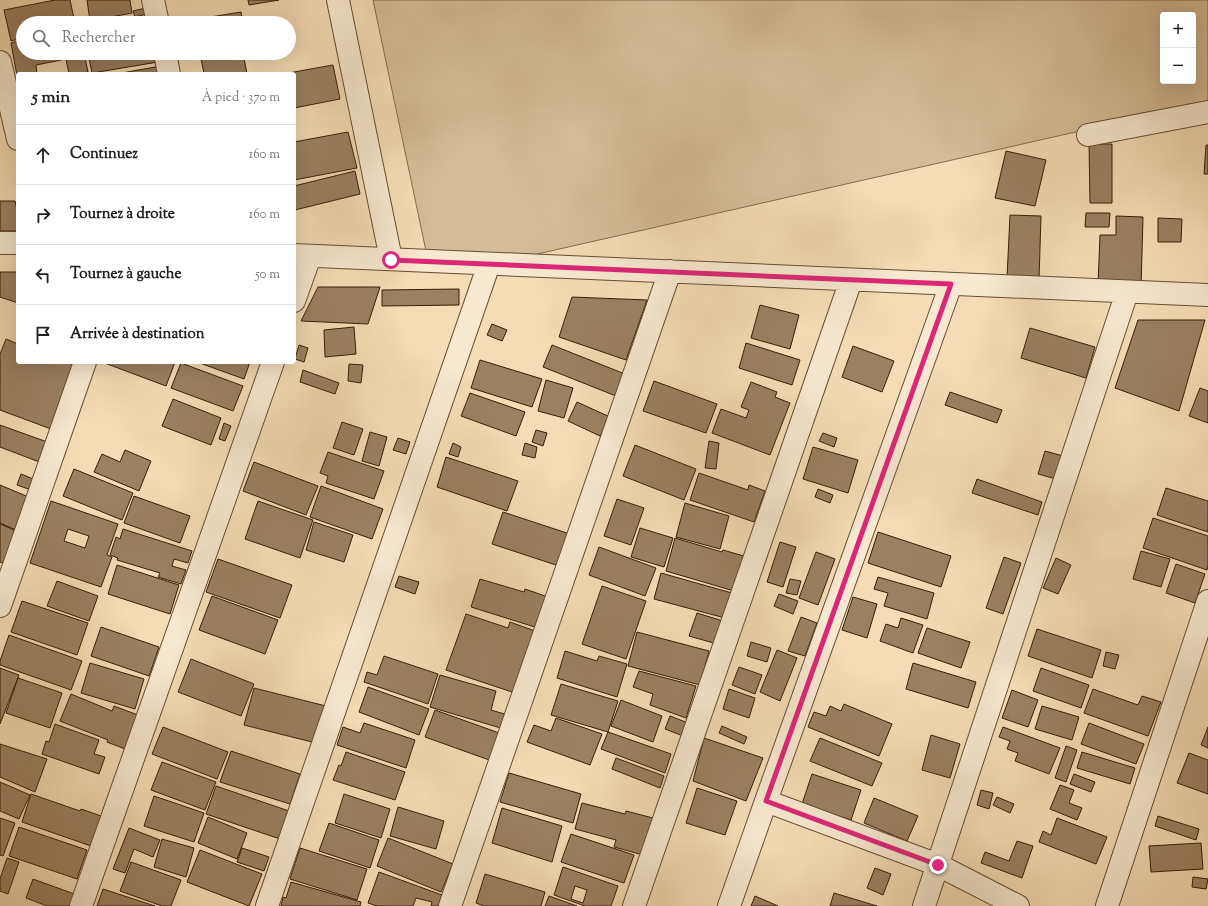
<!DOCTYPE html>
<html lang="fr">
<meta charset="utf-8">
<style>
body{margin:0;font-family:"Sorts Mill Goudy",serif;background:#f6f6f6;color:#202124}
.controls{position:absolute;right:12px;top:12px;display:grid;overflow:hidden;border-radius:4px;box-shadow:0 4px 16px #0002}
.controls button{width:36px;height:36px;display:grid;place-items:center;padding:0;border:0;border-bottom:1px solid #e0e0e0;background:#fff;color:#202124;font:20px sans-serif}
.stop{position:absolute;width:12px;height:12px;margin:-9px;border:3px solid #db2777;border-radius:50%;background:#fff}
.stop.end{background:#db2777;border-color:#fff;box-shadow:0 1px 4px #0008}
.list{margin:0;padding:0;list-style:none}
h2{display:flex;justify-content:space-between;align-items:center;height:52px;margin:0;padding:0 16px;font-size:17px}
h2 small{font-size:13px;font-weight:400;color:#757577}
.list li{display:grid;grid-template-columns:26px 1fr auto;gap:12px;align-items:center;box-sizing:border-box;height:60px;padding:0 16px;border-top:1px solid #e0e0e0}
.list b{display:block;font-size:15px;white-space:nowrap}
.list em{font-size:13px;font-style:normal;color:#757577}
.icon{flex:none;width:22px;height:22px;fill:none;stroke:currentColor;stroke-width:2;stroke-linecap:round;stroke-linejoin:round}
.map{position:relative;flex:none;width:1208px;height:906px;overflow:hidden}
.search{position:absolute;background:#fff;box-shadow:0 4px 16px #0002;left:16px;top:16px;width:280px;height:44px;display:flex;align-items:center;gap:10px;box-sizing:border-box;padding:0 14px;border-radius:22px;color:#757577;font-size:15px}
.panel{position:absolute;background:#fff;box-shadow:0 4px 16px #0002;left:16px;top:72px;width:280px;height:292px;border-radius:4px}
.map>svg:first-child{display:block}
.green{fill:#d5bc98;stroke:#876c4f;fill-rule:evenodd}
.building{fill:#9b8062;stroke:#391d06;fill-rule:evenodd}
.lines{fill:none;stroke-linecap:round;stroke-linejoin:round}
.minor-casing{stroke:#684d32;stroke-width:24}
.minor{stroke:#f8e8d0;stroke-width:22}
.route{stroke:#db2777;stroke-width:5}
</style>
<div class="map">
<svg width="1208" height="906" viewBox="0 0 1208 906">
<rect width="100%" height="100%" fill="#f5dcb6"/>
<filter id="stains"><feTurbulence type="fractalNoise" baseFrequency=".005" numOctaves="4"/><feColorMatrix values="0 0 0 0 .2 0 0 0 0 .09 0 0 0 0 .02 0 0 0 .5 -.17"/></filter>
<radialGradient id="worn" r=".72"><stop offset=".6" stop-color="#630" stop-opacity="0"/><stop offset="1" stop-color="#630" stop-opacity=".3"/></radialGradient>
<!-- green -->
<path class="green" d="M373 0H1208V102L502 262 426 251ZM1163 15H1193V81H1163Z"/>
<!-- building -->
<path class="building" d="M55 0H70L75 23H23V38L11 41 4 10Z
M87 0H130L132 13 90 21Z
M248 0H279L249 5Z
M146 8 147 14 135 17 133 11Z
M241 12 243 23H199L198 19Z
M23 40V53H84L88 72 77 74H69L66 59 36 65 37 74H18V81L11 43Z
M88 53H157L158 62 92 73Z
M200 53H243L247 74H204Z
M333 65 340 99 294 108V74H283Z
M161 66 162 74H116Z
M348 132 357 168 294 180V142Z
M1089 144H1112V203H1090Z
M1206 145H1208V174H1204Z
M1006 151 1046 160 1035 206 995 198Z
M355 171 360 194 295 210 294 205V186Z
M0 201H15L18 214V231H0Z
M1086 213H1110L1109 227H1085Z
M1010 215 1041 216 1039 280 1007 278Z
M1116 216 1143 217 1141 287 1098 286 1100 235H1116Z
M1158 218 1182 219 1181 242H1158Z
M0 272H18V303L0 297Z
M318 287H380L368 324 301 321Z
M459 289V305L382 306V290Z
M572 297 647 300 626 360 559 337Z
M760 305 799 315 790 349 751 338Z
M1138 320H1205L1179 411 1115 388Z
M492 324 507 330 502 341 487 335Z
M354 327 356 354 325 357 324 330Z
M1030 328 1095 347 1086 378 1021 358Z
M6 339 18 344V362H69L74 364 51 429 0 410V354Z
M746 343 800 360 792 385 739 368Z
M299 345 308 348 304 362 295 359Z
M552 345 625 374 616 396 543 367Z
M853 346 894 361 882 392 842 377Z
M480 360 542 379 532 407 471 388Z
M102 362H175L166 386Z
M197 362H250L244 379Z
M181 363 243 386 233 411 171 388Z
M349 364 363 365 361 383 348 381Z
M303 370 339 383 335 394 300 382Z
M546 380 573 388 564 418 538 411Z
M654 381 717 404 706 433 643 411Z
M751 382 777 392 775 397 790 403 770 455 712 433 721 409 746 418 749 410 741 407Z
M1200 388 1208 391V423L1189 416Z
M950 392 1002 410 997 423 945 405Z
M470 393 525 412 516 436 461 416Z
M173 399 221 418 211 445 162 426Z
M577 402 610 417 600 436 568 421Z
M342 422 363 429 354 455 333 448Z
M224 423 231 426 225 441 219 439Z
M0 425 50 443 42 463 0 447Z
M536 430 547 433 543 446 532 442Z
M370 432 387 437 379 466 362 461Z
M823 433 837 438 834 447 819 441Z
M398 438 410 442 406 454 393 450Z
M709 441 719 443 716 469 705 468Z
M453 443 461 447 458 457 449 454Z
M525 443 537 447 535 458 522 455Z
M635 445 696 469 684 500 623 476Z
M813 447 858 460 848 493 803 479Z
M125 450 151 461 139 491 94 472 102 454 120 462Z
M1045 451 1063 456 1056 479 1038 474Z
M328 452 384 471 374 499 326 483 328 476 320 473Z
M446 457 518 481 507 511 437 487Z
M254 462 318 486 306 515 243 491Z
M74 469 133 493 122 520 63 496Z
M699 473 748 490 749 485 765 491 754 522 690 500Z
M21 474 38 481 34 491 17 485Z
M977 479 1042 502 1038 515 972 493Z
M0 485 31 498 16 530 0 523Z
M321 486 383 509 372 539 310 517Z
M1166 488 1208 501V532L1157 515Z
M818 489 833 495 830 503 815 497Z
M134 496 190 516 180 543 124 523Z
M617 499 644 508 631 545 604 536Z
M51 501 118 524 107 555 112 557 101 587 30 563ZM68 529 89 536 85 548 64 541Z
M258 501 313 520 300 558 245 539Z
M685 503 729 516 720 549 676 537Z
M503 512 573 535 562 567 492 544Z
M1153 518 1208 536V566L1207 570 1143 548Z
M314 522 353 535 344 562 306 550Z
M0 524 19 532 6 564 0 562Z
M640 528 673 538 664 567 631 557Z
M123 529 192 551 188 563 174 559 172 566 186 570 181 584 158 577 160 573 117 560 118 558 110 555 116 537 120 539Z
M878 532 951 556 941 587 868 563Z
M675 538 722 552 723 550 744 556 734 591 666 571Z
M780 542 796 547 783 587 767 582Z
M599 547 656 568 645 596 589 575Z
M1141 551 1170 559 1161 587 1133 579Z
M816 552 835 559 818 605 799 598Z
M1004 557 1021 563 1003 614 986 608Z
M1056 558 1071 565 1058 594 1043 588Z
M218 559 292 585 280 618 206 592Z
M1176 564 1205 574 1195 603 1166 593Z
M117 565 179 585 170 614 108 594Z
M661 573 732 593 725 618 654 599Z
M399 576 419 582 415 594 395 587Z
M878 577 934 593 927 619 884 606 888 593 874 589Z
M480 579 524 592 525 589 548 597 538 628 471 607Z
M790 579 801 581 797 595 786 593Z
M57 581 98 596 89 621 47 606Z
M602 586 646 601 626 659 582 644Z
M779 594 798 601 793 614 774 606Z
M212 596 278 620 265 654 199 630Z
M853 597 877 604 867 638 842 630Z
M22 601 88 623 77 655 11 632Z
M697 613 723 621 717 644 689 636Z
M466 614 508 628 510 622 535 631 515 693 446 670Z
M801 617 817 623 805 656 788 651Z
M901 618 923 625 913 653 880 641 886 624 898 628Z
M101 627 159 647 149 676 91 656Z
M927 628 970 642 961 668 918 653Z
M1037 629 1101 650 1092 678 1028 656Z
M637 632 709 651 700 685 628 666Z
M9 635 82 661 71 690 0 665V661Z
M751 642 771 648 767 662 747 656Z
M777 650 797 658 780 701 760 692Z
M565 651 597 661 599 656 627 664 617 697 557 678Z
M1106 652 1119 655 1115 669 1103 666Z
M384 656 438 674 428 704 364 682 367 672 377 675Z
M191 659 254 684 241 716 178 692Z
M90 663 144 679 135 709 81 693Z
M913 663 976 682 968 708 906 689Z
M739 667 762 675 755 694 732 685Z
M0 668 19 675 0 724Z
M1041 668 1089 685 1081 708 1033 691Z
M639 671 696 686 686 718 650 705 653 694 633 687Z
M440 675 496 691 491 710 508 715 504 729 430 707Z
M18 678 62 693 50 728 6 713Z
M561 684 618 701 608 732 551 715Z
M368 687 429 709 419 735 359 712Z
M254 688 326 706 316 743 244 725Z
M729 689 755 698 749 718 723 709Z
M1093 689 1138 705 1142 696 1161 702 1148 736 1084 713Z
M1012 690 1038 700 1028 727 1002 718Z
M71 694 112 711 114 706 138 715 125 749 107 742 108 740 60 721Z
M621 700 662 716 653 742 611 726Z
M844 704 892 724 879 756 808 727 814 712 826 716 830 706 841 711Z
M1042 706 1079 717 1072 740 1035 729Z
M435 710 502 734 492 761 425 737Z
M670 716 688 723 683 736 665 729Z
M556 718 602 734 590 765 527 742 534 725 551 731Z
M364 723 415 740 406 768 337 745 343 727 360 733Z
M1089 723 1144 744 1136 764 1081 744Z
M55 724 99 740 94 754 105 757 99 774 42 754 46 741 49 742Z
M722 726 747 737 744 744 719 733Z
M163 727 228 752 217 779 152 754Z
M1003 727 1060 748 1049 774 1015 761 1018 753 1007 749 1010 741 999 737Z
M1208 727V748L1201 745Z
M608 732 671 754 665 773 601 749Z
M931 735 960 744 950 778 922 770Z
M704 738 763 758 746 801 693 781Z
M820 738 882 763 872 786 810 761Z
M0 744 47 759 35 792 0 777Z
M1066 746 1077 750 1066 782 1055 778Z
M231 751 300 774 290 804 220 782Z
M346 752 405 772 395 800 333 780 339 765 341 766Z
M1082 752 1135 768 1130 784 1077 768Z
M1189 753 1208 760V794L1177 783Z
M616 758 664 776 660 788 612 769Z
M162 762 216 782 205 810 151 790Z
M509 773 581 794 573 823 500 802Z
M812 774 861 790 851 820 802 804Z
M1074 774 1095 782 1091 792 1070 784Z
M0 782 30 795 19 819 0 811Z
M1060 785 1074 790 1069 803 1082 808 1077 820 1050 809Z
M216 786 289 811 280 839 206 814Z
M697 788 737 801 725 835 686 823Z
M981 790 993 793 989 809 977 805Z
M31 794 80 811 81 809 101 816 91 846 22 822Z
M344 794 390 809 381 838 335 823Z
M154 796 204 813 194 842 144 826Z
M997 797 1014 804 1010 813 993 805Z
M874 798 918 816 907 841 864 823Z
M582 803 625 814 626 811 653 818 643 855 614 847 616 840 575 829Z
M398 807 444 821 436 849 390 836Z
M502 808 562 826 552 862 492 843Z
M1158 816 1199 829 1196 840 1155 826Z
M208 817 247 833 237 859 198 843Z
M0 818 15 823 3 856 0 855Z
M1057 818 1107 837 1096 864 1039 842 1043 831 1051 835Z
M329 823 379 840 370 868 319 851Z
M19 827 87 850 77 879 9 856Z
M129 828 160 840 153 857 134 849 125 873 113 869Z
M571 834 634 855 624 883 561 862Z
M388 838 453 864 441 892 377 866Z
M162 839 194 848 186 877 154 867Z
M1017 841 1033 846 1022 878 981 863 985 852 1009 861Z
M1201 843 1203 869 1151 872 1149 846Z
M242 848 269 857 264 871 237 862Z
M300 848 367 869 357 900 290 879Z
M200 850 262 874 249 906 187 882Z
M7 858 19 862 8 894 0 891V879Z
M131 862 181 880 171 906H162L120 891Z
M563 867 618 886 611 906H585L554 895ZM575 886 587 890 583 903 571 899Z
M875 868 891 874 883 895 867 888Z
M379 872 442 895 438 906H431L432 902 416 898 413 906H377L368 903Z
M485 874 545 892 541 906H484L476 903Z
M1193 877 1208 879 1206 889 1192 887Z
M33 879 77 895 73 906H47L26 898Z
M291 882 361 902 360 906H281L283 897 286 898Z
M103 889 155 906H97Z
M834 893 877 906H830Z
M549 896 577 906H545Z
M755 896 778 906H751Z"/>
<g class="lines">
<defs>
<path id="minor" d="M153 0 158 23
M338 0 391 259
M165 53 169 74
M0 62 18 139
M1088 135 1208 112
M0 243H18
M294 255 1208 295
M294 301 310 256
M0 606 85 362
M766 801 938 865 1018 906
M81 906 273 362
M267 906 489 264
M450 906 670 271
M634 906 851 280
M729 906 766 801 951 284
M924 906 1127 292
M1107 906 1208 601"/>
</defs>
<!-- minor casing -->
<use href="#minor" class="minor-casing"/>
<!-- minor -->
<use href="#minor" class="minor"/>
</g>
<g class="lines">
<!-- route -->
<path class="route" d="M391 260 951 284 766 801 938 865"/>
</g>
<rect width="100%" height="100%" filter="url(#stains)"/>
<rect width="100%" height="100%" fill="url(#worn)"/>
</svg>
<div class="controls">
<button>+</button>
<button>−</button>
</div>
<div class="stop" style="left:391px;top:260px"></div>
<div class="stop end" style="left:938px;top:865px"></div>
<div class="search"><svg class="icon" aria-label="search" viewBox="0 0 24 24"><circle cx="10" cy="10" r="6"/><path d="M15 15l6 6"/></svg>Rechercher</div>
<section class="panel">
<h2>5 min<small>À pied · 370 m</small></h2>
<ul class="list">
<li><svg class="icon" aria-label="ahead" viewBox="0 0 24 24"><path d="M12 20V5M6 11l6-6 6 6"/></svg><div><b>Continuez</b></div><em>160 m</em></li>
<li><svg class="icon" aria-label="right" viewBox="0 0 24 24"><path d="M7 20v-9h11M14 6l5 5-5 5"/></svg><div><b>Tournez à droite</b></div><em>160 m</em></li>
<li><svg class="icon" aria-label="left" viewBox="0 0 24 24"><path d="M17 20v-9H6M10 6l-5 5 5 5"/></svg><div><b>Tournez à gauche</b></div><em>50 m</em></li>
<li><svg class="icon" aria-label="arrive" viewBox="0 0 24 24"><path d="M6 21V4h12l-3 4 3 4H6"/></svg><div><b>Arrivée à destination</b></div></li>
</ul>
</section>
</div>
